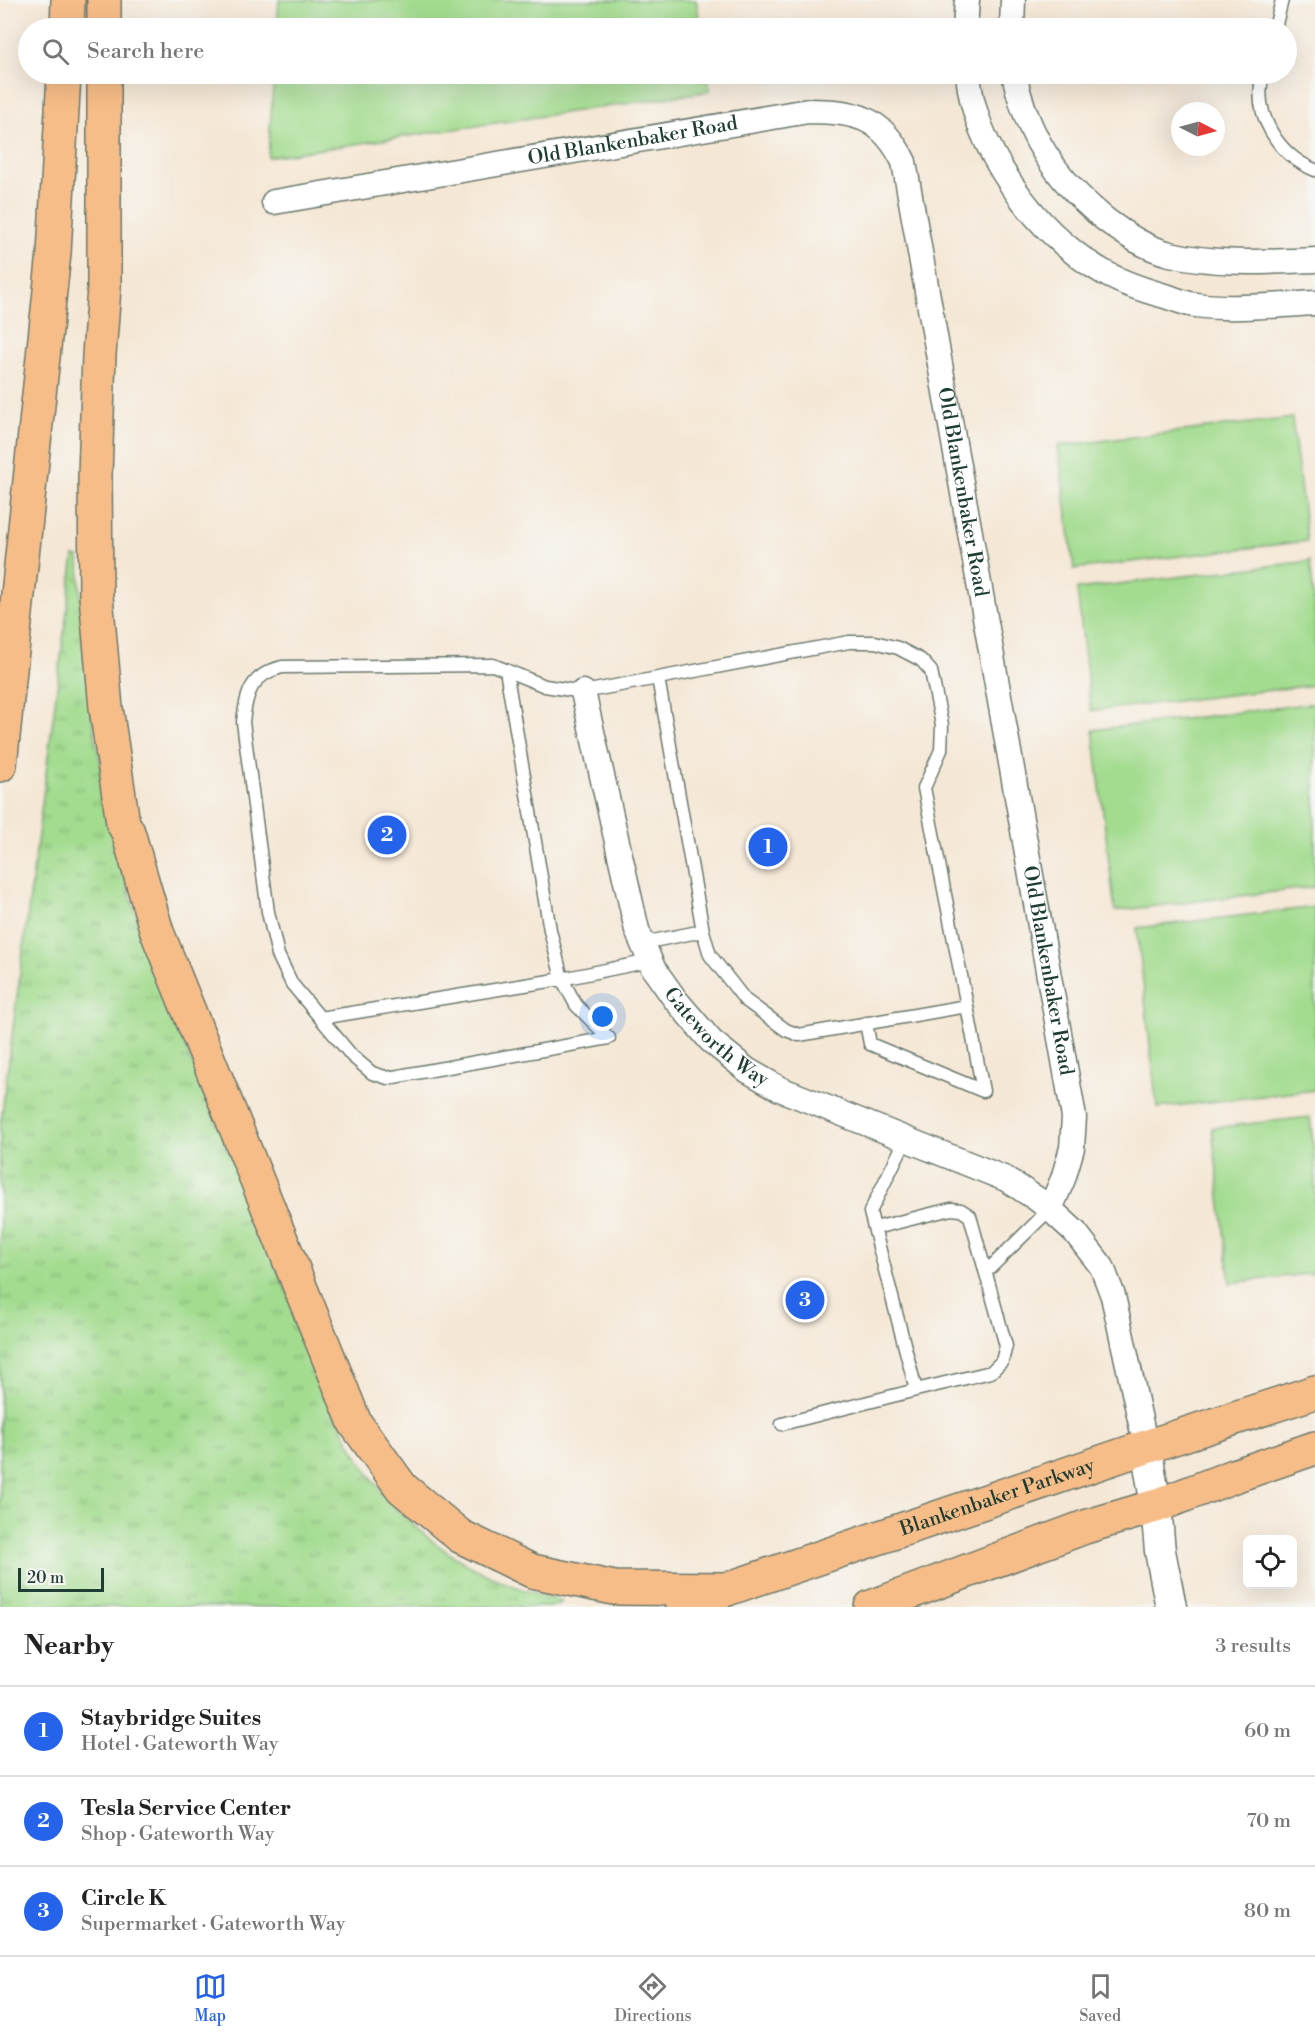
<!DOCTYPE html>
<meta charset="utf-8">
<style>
body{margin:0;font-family:"Libre Bodoni",serif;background:#f2f2f2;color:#222}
.controls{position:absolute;right:18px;bottom:18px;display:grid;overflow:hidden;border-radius:9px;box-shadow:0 6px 24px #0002}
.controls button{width:54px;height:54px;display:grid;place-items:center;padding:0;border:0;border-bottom:2px solid #e0e0e0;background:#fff;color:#222;font:30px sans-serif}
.compass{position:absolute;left:1171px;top:102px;width:54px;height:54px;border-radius:50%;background:#fff;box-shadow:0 6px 24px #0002;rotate:96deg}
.scale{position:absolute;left:18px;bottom:15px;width:86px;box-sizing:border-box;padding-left:6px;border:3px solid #1f3d34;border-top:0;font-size:16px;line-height:21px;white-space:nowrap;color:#1f3d34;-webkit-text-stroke:4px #f6f6f2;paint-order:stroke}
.you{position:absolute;left:603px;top:1017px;width:21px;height:21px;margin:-15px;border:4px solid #fff;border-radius:50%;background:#1a73e8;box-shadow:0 0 0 9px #1a73e833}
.badge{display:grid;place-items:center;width:39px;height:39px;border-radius:50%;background:#2563eb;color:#fff;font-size:20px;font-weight:700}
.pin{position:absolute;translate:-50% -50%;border:3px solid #fff;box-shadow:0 2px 6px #0006}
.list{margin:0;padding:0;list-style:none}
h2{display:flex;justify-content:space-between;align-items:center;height:78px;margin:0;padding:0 24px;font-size:26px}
h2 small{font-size:20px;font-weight:400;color:#767676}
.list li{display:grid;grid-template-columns:39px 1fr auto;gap:18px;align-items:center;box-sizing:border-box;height:90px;padding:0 24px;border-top:2px solid #e0e0e0}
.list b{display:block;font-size:22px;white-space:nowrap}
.list p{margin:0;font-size:20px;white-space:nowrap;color:#767676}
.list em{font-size:20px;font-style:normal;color:#767676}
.icon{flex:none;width:33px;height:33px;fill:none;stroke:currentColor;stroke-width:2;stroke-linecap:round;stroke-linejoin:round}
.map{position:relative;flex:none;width:1315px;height:1607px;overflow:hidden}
.search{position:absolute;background:#fff;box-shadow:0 6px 24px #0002;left:18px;right:18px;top:18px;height:66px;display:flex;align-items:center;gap:15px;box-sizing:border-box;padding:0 21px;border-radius:33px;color:#767676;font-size:22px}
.sheet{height:348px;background:#fff}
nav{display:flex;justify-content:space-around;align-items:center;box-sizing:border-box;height:84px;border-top:2px solid #e0e0e0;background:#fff;font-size:16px;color:#767676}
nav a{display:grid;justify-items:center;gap:3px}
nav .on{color:#2563eb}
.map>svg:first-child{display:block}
.grass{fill:url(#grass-tufts);stroke:#618c62;stroke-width:1.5}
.pitch{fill:#a3dc8f;stroke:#618c62;stroke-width:1.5}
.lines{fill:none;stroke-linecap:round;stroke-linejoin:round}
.service-casing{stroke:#6a786c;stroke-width:15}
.minor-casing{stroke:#6a786c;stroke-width:27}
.tertiary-casing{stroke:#6a786c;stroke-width:33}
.primary-casing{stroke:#6a786c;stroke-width:36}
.motorway-casing{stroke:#6a786c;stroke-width:36}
.service{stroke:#fff;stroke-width:12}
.minor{stroke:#fff;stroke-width:24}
.tertiary{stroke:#fff;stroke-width:30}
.primary{stroke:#f7bd88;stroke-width:33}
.motorway{stroke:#f7bd88;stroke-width:33}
.labels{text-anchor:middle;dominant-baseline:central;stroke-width:4.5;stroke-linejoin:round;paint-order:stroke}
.street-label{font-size:20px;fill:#1f3d34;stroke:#f6f6f2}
</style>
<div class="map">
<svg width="1315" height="1607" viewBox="0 0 1315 1607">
<defs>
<pattern id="grass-tufts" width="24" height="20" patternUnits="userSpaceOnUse" patternTransform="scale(1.5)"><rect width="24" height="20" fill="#a3dc8f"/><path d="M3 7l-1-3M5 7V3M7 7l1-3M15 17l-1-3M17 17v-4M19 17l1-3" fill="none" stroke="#84b476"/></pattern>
</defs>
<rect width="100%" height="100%" fill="#f6f6f2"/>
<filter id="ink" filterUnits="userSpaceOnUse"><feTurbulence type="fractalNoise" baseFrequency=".0167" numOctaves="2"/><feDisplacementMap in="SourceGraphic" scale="12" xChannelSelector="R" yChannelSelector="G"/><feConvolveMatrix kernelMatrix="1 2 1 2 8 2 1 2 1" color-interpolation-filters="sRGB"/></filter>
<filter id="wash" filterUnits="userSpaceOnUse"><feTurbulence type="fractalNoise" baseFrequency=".008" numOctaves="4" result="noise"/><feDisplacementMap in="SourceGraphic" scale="24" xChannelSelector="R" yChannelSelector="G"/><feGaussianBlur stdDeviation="1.35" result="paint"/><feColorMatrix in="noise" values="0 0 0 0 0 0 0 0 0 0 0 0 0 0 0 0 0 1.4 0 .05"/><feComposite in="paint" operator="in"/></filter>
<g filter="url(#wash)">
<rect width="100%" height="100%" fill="#f5e7d5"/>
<!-- grass -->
<path class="grass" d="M74 556 79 557 82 629 94 730 123 874 160 986 347 1437C391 1524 466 1578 560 1600L561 1603 550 1607H0V1129Z"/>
<!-- pitch -->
<path class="pitch" d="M279 0H696L701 28H277Z
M274 74H707L710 91 268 157Z
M1292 418 1307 541 1074 569 1058 446Z
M1310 561 1315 609V685L1091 711 1077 589Z
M1315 703V887L1115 911 1093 730Z
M1315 907V1090L1157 1108 1137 928Z
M1310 1117 1315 1163V1273L1230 1283 1212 1128Z"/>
</g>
<g filter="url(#ink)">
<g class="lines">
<defs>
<path id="service" d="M1275 28 1282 0
M1263 74C1252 114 1278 155 1315 170
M506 670 550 930 562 979 576 1005 609 1038 388 1078 372 1073 352 1056 292 984 278 955 268 912 243 722C246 693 251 675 282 667L493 665 545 686 583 692 658 678 703 931 643 943
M658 678 849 642H875L898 648 921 660 931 671 942 725 941 750 924 788 967 1006 799 1035 786 1030 745 1000 710 955 703 931
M320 1018 562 979 650 961
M866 1023 870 1044 983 1091 967 1006
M875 1228 951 1209 961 1210 970 1216 1006 1346 1002 1361 991 1372 916 1390 870 1212 906 1139
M986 1272 1050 1209
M782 1424 916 1390"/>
<g id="minor">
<path d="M965 28 967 0"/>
<path d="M1012 28 1013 0"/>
<path d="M968 74C974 147 1035 232 1098 269 1117 281 1143 290 1165 296 1175 299 1186 304 1196 305 1232 310 1279 305 1315 303"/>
<path d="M1014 74C1027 136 1056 180 1106 220 1126 235 1146 248 1170 254 1217 265 1267 262 1315 260"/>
<path id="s1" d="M274 202 808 111C856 111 882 117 904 162L1074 1117 1072 1148 1063 1179 1050 1209 1075 1232 1102 1267 1113 1296 1146 1447"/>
<path id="s2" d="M583 692 637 930 653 968 675 999 711 1041 747 1070 780 1089 1006 1179 1037 1199 1050 1209"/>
</g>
<path id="tertiary" d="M1146 1447 1156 1506 1160 1551 1171 1607"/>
<g id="primary">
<path id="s3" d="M683 1607 727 1589 1146 1447 1315 1392"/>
<path d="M871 1607 1085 1527 1156 1506 1234 1476 1315 1448"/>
</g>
<path id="motorway" d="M104 0V28
M67 28 68 0
M104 74V288L99 355 95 476 96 596 106 708 123 823 128 832 157 932 355 1423 402 1488 460 1536 532 1571 614 1588 727 1589
M0 765 54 253 64 74"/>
</defs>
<!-- service casing -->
<use href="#service" class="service-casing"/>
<!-- minor casing -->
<use href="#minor" class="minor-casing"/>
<!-- tertiary casing -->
<use href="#tertiary" class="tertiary-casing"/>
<!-- primary casing -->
<use href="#primary" class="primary-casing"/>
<!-- motorway casing -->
<use href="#motorway" class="motorway-casing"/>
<!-- service -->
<use href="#service" class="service"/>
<!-- minor -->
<use href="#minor" class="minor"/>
<!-- tertiary -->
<use href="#tertiary" class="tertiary"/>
<!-- primary -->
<use href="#primary" class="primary"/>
<!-- motorway -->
<use href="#motorway" class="motorway"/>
</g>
</g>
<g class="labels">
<!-- street labels -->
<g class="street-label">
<text stroke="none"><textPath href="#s1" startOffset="364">Old Blankenbaker Road</textPath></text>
<text stroke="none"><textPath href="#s1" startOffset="994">Old Blankenbaker Road</textPath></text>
<text stroke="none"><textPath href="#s1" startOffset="1480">Old Blankenbaker Road</textPath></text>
<text stroke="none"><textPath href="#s2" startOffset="380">Gateworth Way</textPath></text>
<text stroke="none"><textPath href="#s3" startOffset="333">Blankenbaker Parkway</textPath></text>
</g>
</g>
</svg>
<div class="controls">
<button><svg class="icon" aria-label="locate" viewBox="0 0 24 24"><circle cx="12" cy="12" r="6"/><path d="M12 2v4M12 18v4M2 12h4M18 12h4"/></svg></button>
</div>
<svg class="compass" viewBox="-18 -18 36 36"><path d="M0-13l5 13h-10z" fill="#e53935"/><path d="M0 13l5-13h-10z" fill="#767676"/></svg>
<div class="scale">20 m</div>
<div class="you"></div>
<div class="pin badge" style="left:768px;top:847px">1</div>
<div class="pin badge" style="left:387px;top:835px">2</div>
<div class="pin badge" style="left:805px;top:1300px">3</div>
<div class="search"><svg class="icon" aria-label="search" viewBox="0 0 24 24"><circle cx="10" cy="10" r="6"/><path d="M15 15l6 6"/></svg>Search here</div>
</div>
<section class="sheet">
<h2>Nearby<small>3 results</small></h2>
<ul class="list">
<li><span class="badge">1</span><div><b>Staybridge Suites</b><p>Hotel · Gateworth Way</p></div><em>60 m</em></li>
<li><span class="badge">2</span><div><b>Tesla Service Center</b><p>Shop · Gateworth Way</p></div><em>70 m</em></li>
<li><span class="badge">3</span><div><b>Circle K</b><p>Supermarket · Gateworth Way</p></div><em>80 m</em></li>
</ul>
</section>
<nav>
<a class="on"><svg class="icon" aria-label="map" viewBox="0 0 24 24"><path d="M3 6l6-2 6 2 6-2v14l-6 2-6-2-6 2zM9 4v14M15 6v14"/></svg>Map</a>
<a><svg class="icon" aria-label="directions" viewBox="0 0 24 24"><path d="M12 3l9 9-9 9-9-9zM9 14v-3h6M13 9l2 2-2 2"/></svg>Directions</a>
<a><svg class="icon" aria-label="saved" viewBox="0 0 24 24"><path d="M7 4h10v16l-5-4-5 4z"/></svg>Saved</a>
</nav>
